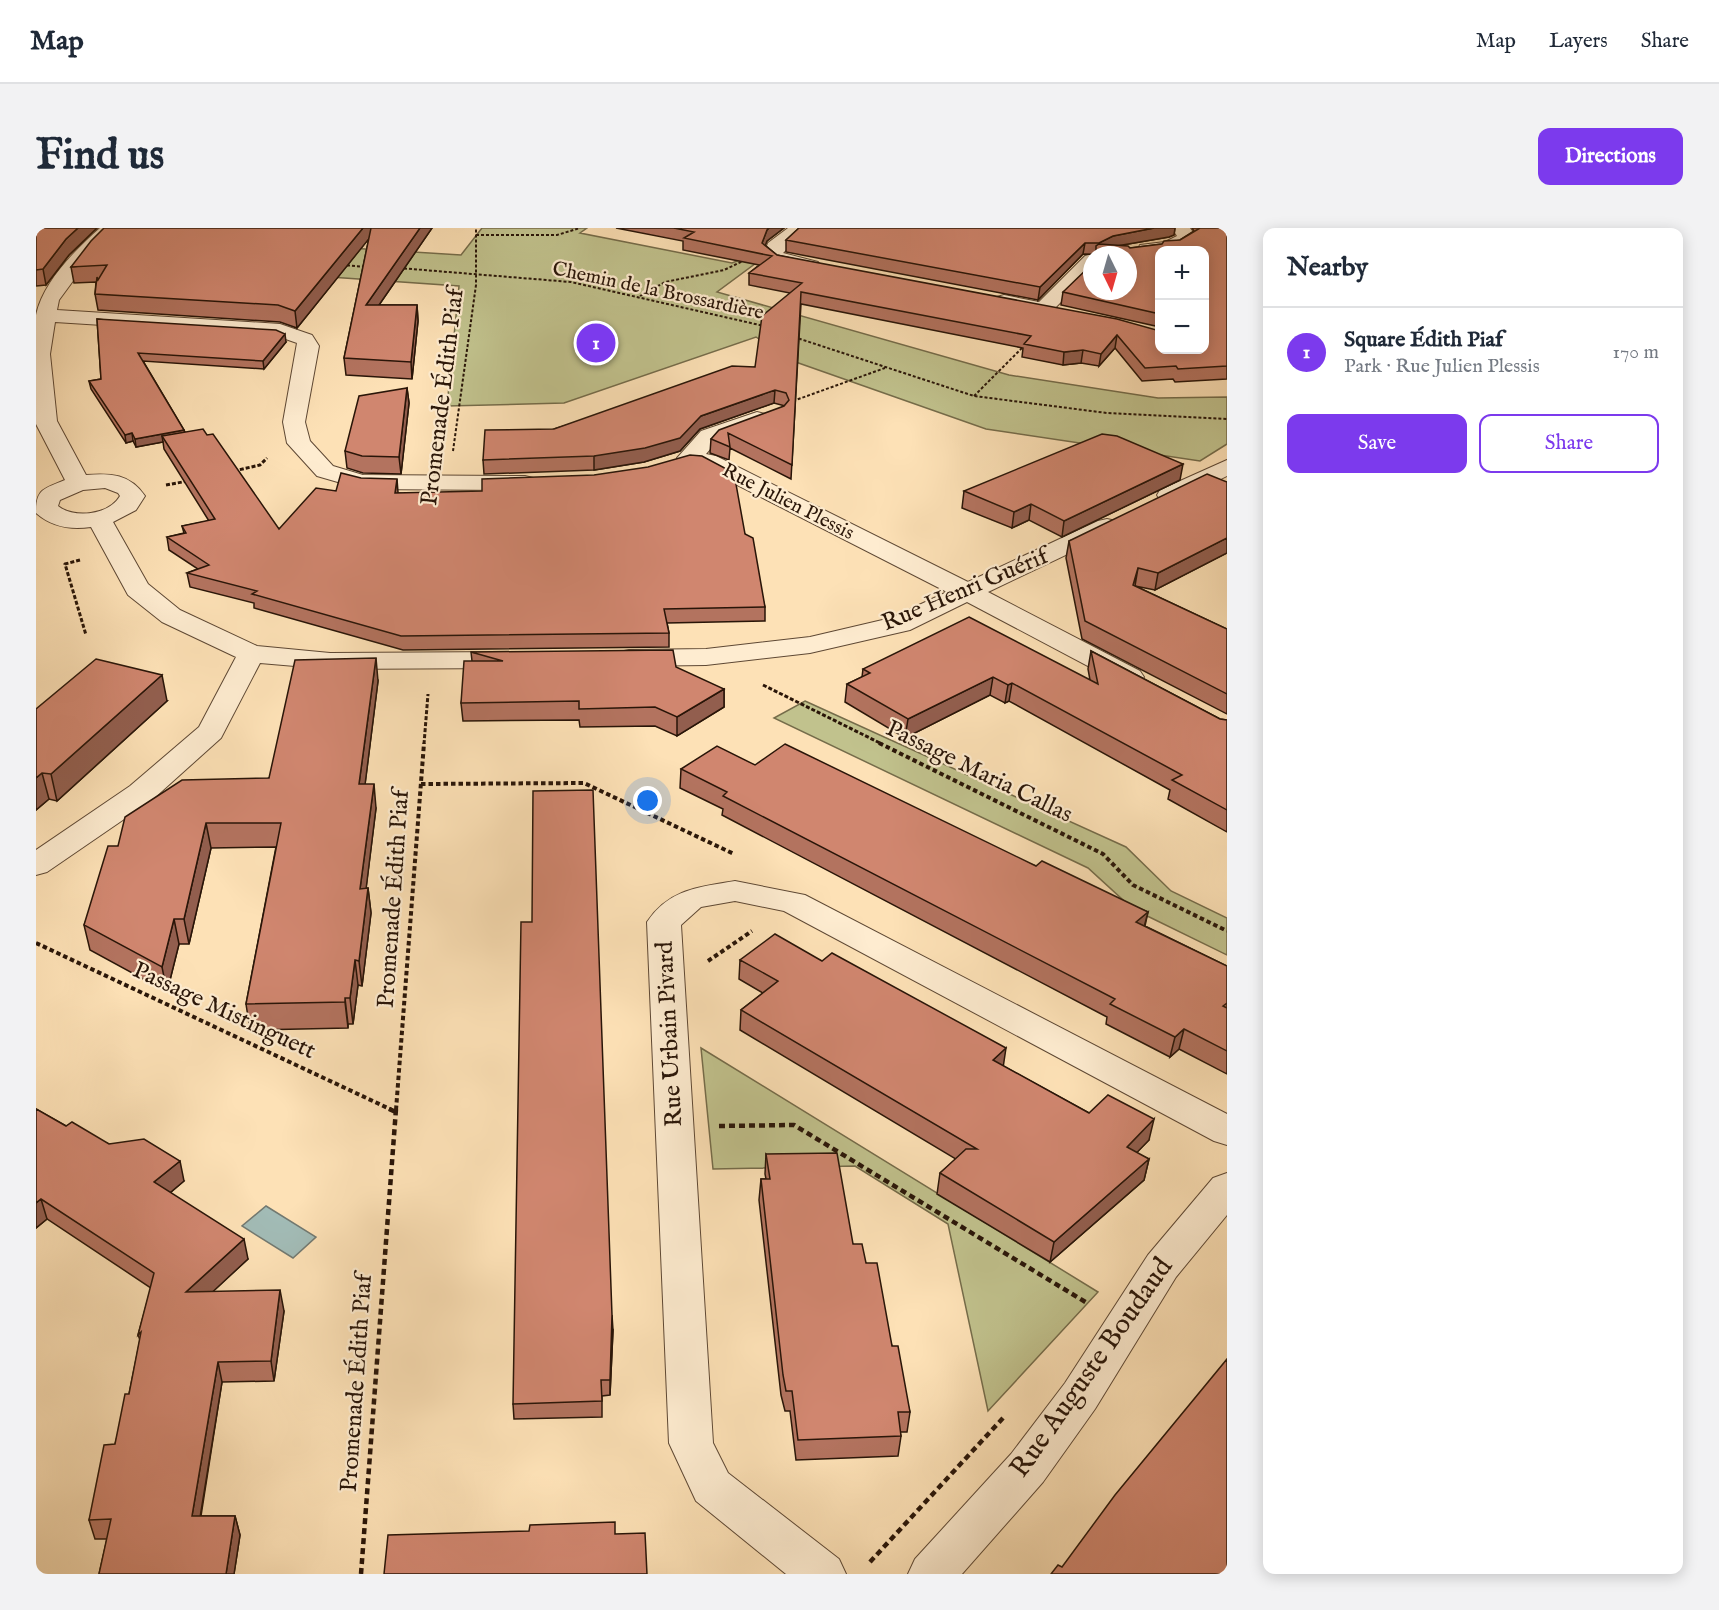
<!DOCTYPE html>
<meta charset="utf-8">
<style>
body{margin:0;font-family:"IM FELL English",serif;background:#f2f2f3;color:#1f2937}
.controls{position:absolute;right:18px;top:18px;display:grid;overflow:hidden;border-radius:12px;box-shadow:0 3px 15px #0003}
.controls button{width:54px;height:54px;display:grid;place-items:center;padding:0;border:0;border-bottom:2px solid #e0e1e3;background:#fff;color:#1f2937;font:30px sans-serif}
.compass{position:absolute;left:1047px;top:18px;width:54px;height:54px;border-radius:50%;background:#fff;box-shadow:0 3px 15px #0003;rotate:175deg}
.you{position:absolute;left:612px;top:573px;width:21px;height:21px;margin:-15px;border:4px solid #fff;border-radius:50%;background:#1a73e8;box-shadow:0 0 0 9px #1a73e833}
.badge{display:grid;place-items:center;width:39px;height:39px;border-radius:50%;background:#7c3aed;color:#fff;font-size:20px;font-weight:700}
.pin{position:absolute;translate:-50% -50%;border:3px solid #fff;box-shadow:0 2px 6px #0006}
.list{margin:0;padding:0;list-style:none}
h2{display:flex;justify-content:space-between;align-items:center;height:78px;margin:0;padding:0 24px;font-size:26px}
h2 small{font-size:20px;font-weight:400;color:#747a83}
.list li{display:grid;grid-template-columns:39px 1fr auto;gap:18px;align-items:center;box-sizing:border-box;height:90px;padding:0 24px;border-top:2px solid #e0e1e3}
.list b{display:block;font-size:22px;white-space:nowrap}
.list p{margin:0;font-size:20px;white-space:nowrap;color:#747a83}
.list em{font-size:20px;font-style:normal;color:#747a83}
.actions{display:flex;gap:12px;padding:18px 24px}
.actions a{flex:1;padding:14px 0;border:2px solid #7c3aed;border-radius:12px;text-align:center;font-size:21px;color:#7c3aed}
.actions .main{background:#7c3aed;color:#fff}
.map{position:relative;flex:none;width:1191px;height:1346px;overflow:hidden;border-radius:12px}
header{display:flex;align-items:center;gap:36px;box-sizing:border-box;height:84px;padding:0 30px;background:#fff;border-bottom:2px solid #e0e1e3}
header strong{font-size:28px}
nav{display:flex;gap:33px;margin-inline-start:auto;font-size:21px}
.intro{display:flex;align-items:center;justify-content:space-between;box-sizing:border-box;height:144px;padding:0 36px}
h1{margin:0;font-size:42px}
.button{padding:15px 27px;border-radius:12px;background:#7c3aed;color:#fff;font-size:21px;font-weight:700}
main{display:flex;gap:36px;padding:0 36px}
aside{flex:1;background:#fff;border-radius:12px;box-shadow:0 3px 15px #0003}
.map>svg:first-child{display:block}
.green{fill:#c1c28d;stroke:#756c4a;stroke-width:1.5}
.water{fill:#a2bcb7;stroke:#727971;stroke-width:1.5}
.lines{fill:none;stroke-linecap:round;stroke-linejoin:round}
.minor-casing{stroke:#5e4834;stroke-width:2}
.path-far3{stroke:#291508;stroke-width:2;stroke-dasharray:3 2;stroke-linecap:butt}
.path-far2{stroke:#291508;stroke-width:3;stroke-dasharray:4 2;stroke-linecap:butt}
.path-far1{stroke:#291508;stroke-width:4;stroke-dasharray:4.5 3;stroke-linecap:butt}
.path{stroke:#291508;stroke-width:4.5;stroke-dasharray:6 4;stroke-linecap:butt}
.minor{fill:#feecd0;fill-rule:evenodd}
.wall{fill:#b3735f;stroke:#291508;stroke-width:1.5}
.shaded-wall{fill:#925e4e;stroke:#291508;stroke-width:1.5}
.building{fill:#d0866f;stroke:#291508;stroke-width:1.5}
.labels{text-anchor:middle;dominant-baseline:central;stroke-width:4.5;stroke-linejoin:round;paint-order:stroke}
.far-street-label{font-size:20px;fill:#291508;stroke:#feecd0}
.street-label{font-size:24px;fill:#291508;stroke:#feecd0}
.near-street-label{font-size:28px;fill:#291508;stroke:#feecd0}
</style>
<header>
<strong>Map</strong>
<nav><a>Map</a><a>Layers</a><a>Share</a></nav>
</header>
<div class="intro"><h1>Find us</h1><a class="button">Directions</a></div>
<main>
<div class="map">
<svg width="1191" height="1346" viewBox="0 0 1191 1346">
<rect width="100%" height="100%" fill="#fde1b6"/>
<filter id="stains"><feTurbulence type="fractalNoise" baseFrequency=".00333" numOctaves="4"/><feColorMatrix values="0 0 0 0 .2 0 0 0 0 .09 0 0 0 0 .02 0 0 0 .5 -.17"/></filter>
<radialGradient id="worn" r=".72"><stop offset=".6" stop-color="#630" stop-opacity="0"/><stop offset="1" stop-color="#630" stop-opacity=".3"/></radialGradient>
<!-- green -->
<path class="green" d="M446 0H551L544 5 696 35 706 31 720 35 681 64 973 147 1122 170 1191 169V216L1164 233 950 201 754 132 720 109 528 175 411 178 423 58 208 43 218 14 425 27Z
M769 473 1090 619 1135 663 1191 690V727L1097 681 1052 640 738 490Z
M665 820 1062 1064 952 1183 912 996 819 938 677 941Z"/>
<!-- water -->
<path class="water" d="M230 978 280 1009 257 1030 206 998Z"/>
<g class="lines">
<defs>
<path id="minor" d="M64 0H84L56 27 23 72 21 82 244 96 276 107 283 118 269 194 274 213 297 238 327 247 489 248 497 250 501 255 497 260 489 262 326 261 281 248 251 215 247 194 261 115 241 108 19 94 14 126 21 193 50 247C75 245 94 246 109 268L100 282 77 294 112 356 144 382 221 418 294 425 481 424 491 426 495 432 491 438 481 440 294 441 224 435 185 510 116 572 11 644 0 647V622L94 558 163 499 200 429 126 394 92 367 55 299C34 302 16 299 0 285 0 260 8 261 29 252L0 196V87C7 54 39 22 64 0ZM69 260 82 265 84 268C73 287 38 291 22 278L24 272 47 262Z
M752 0H772L747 25 782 34 785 38 782 42C767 46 737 40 728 27L732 15Z
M1136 0H1154L1161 10 1141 22H1124V26L1104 25 1102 21 1104 17 1129 14 1141 8Z
M1056 26 1059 27H1056V43L1014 85C998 89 977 81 961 77L958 73 961 69 968 67 1003 74 1049 28Z
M721 184 729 186 732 191 729 196 681 213 670 226 680 228 932 354 1062 293 1071 291 1080 293 1083 298 1080 303 952 364 1104 443 1108 449 1104 455 1094 457 1084 455 931 374 874 402 774 425 670 437 593 438 583 436 579 430 583 424 593 422 670 421 774 409 855 390 911 364 666 239 645 235 641 230 665 203Z
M1191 232V248L1142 272 1133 274 1124 272 1121 267 1124 262Z
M699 653 769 667 1191 886V917L1178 913 748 683 699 673 665 679 645 697 677 1215 692 1245 803 1331 810 1346H750L660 1273 633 1215 611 694C633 661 663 659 699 653Z
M1191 945V987L1140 1049 1059 1181 1007 1254 926 1346H872L879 1331 975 1226 1029 1155 1112 1027 1177 950Z"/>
</defs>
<!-- minor casing -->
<use href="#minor" class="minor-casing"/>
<!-- path-far3 -->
<path class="path-far3" d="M440 7H521L544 0
M306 37 332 39
M363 40 535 54 728 98
M604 68 629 54 688 42 707 33
M758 109 938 168 1071 185 1191 191
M938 168 990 116
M757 173 849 140
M417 223 440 57V0"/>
<!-- path-far2 -->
<path class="path-far2" d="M198 243 224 237 231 230
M130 257 152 253
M44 332 29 336 50 407
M727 457 846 516
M388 516 392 466"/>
<!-- path-far1 -->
<path class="path-far1" d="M843 515 1067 626 1097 657 1191 703
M385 556 548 555 698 626
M0 715 356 882
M672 733 716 703
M360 882 388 515"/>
<!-- path -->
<path class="path" d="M353 881 360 884
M683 898 758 897 1051 1075
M834 1334 967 1190
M325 1346 360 881"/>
<!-- minor -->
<use href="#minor" class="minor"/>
</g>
<!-- wall -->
<path class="wall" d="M0 0H61L33 27 10 57 0 58Z
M396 0 343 77H381L382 93 376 151 310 147 308 130 333 10 261 100 244 94 62 82 59 66 60 54 38 55 35 39Z
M580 0H748L731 13 729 17 741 27 1168 122 1124 22V99L1025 77 1027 64 1092 27 1047 26 1002 72 750 24V12L763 0H1139L1138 7 1133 9 1086 17 1094 20 1126 16 1144 12 1158 3 1156 0H1191V151L1139 154 1137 151 1106 153 1079 120 1063 138 1045 135 1027 137 986 129 987 120 765 76 755 251 694 220 693 232 674 225 675 211 749 178 738 175 664 201 644 223 608 234 558 242 448 246 447 232 518 201 719 139 754 65 713 57V45L723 37 647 22V13Z
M61 91 250 114 228 141 107 133 148 202 149 204 243 301 300 263 362 265 709 306 729 379V393L631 395 633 405V419L367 422 218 380V375L154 359 151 345 162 341 133 322 131 309 148 305 146 298 173 293 128 221 127 214 100 219 97 213 90 215 55 161 53 153 65 151Z
M371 160 373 175 365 246 327 245 311 240 309 223Z
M1144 252 1026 309 993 292 976 300 926 280 928 263Z
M1191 254V325L1119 362 1099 358 1191 401V486L1046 411 1030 330 1033 313Z
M1055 423 1184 491 1191 492V604L1132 571 1134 562 973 473 969 475 954 467 869 510 809 474 811 456 826 449 827 441 1054 452 1052 441Z
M435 424 688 461V479L641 508 619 498 544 499 543 492 427 493 425 475 436 433Z
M342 453 329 556 340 580 330 660H332L335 685 326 758 322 757 317 796H312V800L214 802 210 776 240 619 175 620 153 716H143L131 764 54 722 48 697 82 618 233 550Z
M131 473 21 573 13 571 0 582V481Z
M719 537 1000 638 1112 684 1109 698 1191 738V846L1143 821 1134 829 1070 796 1071 789 686 587 687 581 644 560 645 541Z
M704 732 967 838 1053 885 1113 912 1100 925 1113 931 1108 952 1014 1034 901 966 904 945 920 931 704 802 705 782 727 765 703 751Z
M0 881 30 898 73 916 148 953 134 965 212 1031 177 1063 248 1083 238 1153 186 1154 165 1288H199L204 1307 198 1346H63L71 1311H59L53 1292 79 1216 93 1166 104 1112 102 1107 115 1060 11 991 0 1000Z
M730 926 817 1016 830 1035 856 1118 874 1184 871 1204H864L865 1208 862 1228 760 1232 754 1183H749L745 1167 723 972 725 951H730L729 946Z
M577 1102 574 1167 566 1168V1189L478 1191 477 1176Z"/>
<!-- shaded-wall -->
<path class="shaded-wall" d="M42 0H61L33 27 10 57 7 41 30 11Z
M327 0H339L340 2 261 100 259 83Z
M384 0H396L332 93 330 77Z
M733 0H748L731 13 726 26V15L731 2Z
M1118 0H1139L1138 7 1133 9 1075 19 1061 26 1063 15 1077 8Z
M1049 15 1047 26 1002 72 1004 59Z
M381 77 382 93 376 151 375 134Z
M249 106 250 114 228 141 227 133Z
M1081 107 1079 120 1063 138 1065 126Z
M1047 122 1045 135 1027 137 1028 124Z
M371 160 373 175 365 246 363 229Z
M739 162 738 175 664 201 644 223 608 234 558 242V228L665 188Z
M148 202 150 210 126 208 127 214 100 219 99 211Z
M96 205 97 213 90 215 89 207Z
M1147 236 1144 252 1026 309 1028 293Z
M361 251 362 264 361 278 359 265Z
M995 276 993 292 976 300 978 284Z
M1191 310V325L1119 362 1122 345Z
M1102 340 1099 358 1097 357Z
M340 430 342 453 326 581 323 556Z
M126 447 131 473 21 573 15 546Z
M957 449 954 467 869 510 872 491Z
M976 455 973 473 969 475 972 457Z
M688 461V479L641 508V489Z
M6 545 13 571 0 582V550Z
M338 556 340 580 327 686 324 661Z
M170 595 175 620 153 716 148 691Z
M332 660 335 685 326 758 323 733Z
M1112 684 1107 703 1100 694Z
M138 691 143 716 131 764 126 739Z
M319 732 322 757 317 796 314 770Z
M309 770 312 796V800L309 774Z
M1148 801 1143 821 1134 829 1139 809Z
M970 820 967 840 957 832Z
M1118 891 1113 912 1086 940 1091 919Z
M1113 931 1108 952 1014 1034 1018 1014Z
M144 933 148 953 123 974 118 954Z
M5 971 11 991 0 1000V975Z
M208 1011 212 1031 155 1084 150 1064Z
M244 1062 248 1083 238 1153 235 1133Z
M576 1087 577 1102 574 1167V1152Z
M182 1134 186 1154 161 1308 156 1288Z
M199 1288 204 1307 198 1346H190Z"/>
<!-- building -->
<path class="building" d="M0 0H42L30 11 7 41 0 42Z
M68 0H327L259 83 242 77 59 66 61 49 62 52 71 37 35 39 55 13Z
M335 0H384L330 77H381L375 134 308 130Z
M638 0H733L731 2 726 15 741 27 1081 91 1124 103V122H1168V22H1124V86L1027 64 1056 36V63H1092V27H1060V18L1063 16 1092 18 1094 20 1126 16 1128 13 1144 12 1164 0H1191V138L1142 141 1140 138 1109 140 1081 107 1065 126 1047 122 1028 124 988 116 995 108 765 64 756 237 692 205 694 219 675 211 683 202 748 178 753 172 750 165 739 162 665 188 644 210 609 220 558 228 447 232 449 202 518 201 696 138 719 139 726 88 766 55 713 45 736 28 648 10 658 4Z
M763 0H1118L1077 8 1063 15H1049L1004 59 750 12Z
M61 91 240 102 249 106 227 133 102 125 148 202 99 211 96 205 89 207 53 153 65 151Z
M371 160 363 229 326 228 309 223 323 168Z
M167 201 171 207 177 206 243 301 280 260 300 263 305 245 325 250 361 251 359 265 446 263V251L558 247 612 239 654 227 666 228 698 245 709 306 717 310 729 379 628 381 633 405 365 408 216 366 221 363 151 345 173 337 131 309 150 305 146 298 179 291 126 208Z
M1066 206 1081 208 1147 236 1028 293 995 276 978 284 928 263Z
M1171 246 1191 254V310L1122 345 1102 340 1097 357 1191 401V466L1049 393 1033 313Z
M933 389 1062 456 1055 423 1184 491 1191 492V582L1136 552 1146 547 976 455 972 457 957 449 872 491 811 456 834 445 827 441Z
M637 422 640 439 688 461 641 489 619 479 543 481V473L425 475 428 433H467L435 424Z
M340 430 323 556H338L324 661 332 660 323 733 319 732 314 770H309V774L210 776 245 595H170L148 691H138L126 739 48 697 72 618H82L89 589 146 552 233 550 259 432Z
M60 431 126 447 15 546 6 545 0 550V481Z
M749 516 1000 638 1006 633 1112 684 1100 694 1191 738V775L1187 778 1191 780V823L1148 801 1139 809 1074 776 1079 771 687 568 691 564 645 541 681 518 719 537Z
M557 562 576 1087 574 1152H565L566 1173 477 1176 485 694H496L497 563Z
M739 706 786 733 796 725 970 820 957 832 1053 885 1072 867 1118 891 1091 919 1113 931 1018 1014 904 945 930 921H941L705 782 742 753 704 732Z
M0 881 30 898 36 894 73 916 108 911 144 933 118 954 208 1011 150 1064 244 1062 235 1133 182 1134 156 1288H199L190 1346H63L75 1291 53 1292 68 1217 79 1216 89 1166H93L105 1104 102 1107 118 1045 5 971 0 975Z
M801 925 817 1016H826L830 1035H841L856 1118H862L874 1184H862L865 1208 762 1212 756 1163H750L747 1147 725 951H734L730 926Z
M1191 1131V1346H1015L1022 1337 1026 1339 1079 1267Z
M579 1294V1306L609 1305 611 1346H348L352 1307 493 1303 494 1297Z"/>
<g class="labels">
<!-- far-street labels -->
<g class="far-street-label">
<text transform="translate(622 63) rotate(12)">Chemin de la Brossardière</text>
<text transform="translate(752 274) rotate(27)">Rue Julien Plessis</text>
</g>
<!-- street labels -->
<g class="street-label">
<text transform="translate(407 169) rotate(-83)">Promenade Édith Piaf</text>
<text transform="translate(929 362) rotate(-23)">Rue Henri Guérif</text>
<text transform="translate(943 544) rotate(26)">Passage Maria Callas</text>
<text transform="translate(358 671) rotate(-86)">Promenade Édith Piaf</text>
<text transform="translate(188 783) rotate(25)">Passage Mistinguett</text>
<text transform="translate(634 806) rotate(-93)">Rue Urbain Pivard</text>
<text transform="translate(321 1155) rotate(-86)">Promenade Édith Piaf</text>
</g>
<!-- near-street labels -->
<g class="near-street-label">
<text transform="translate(1056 1140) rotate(-55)">Rue Auguste Boudaud</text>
</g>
</g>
<rect width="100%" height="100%" filter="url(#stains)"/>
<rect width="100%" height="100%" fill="url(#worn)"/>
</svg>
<div class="controls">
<button>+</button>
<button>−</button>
</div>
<svg class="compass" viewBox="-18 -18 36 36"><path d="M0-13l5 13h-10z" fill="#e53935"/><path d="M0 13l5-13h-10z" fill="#747a83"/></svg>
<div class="you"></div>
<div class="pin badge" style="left:560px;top:115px">1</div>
</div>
<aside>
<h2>Nearby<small></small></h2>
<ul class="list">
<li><span class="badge">1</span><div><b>Square Édith Piaf</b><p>Park · Rue Julien Plessis</p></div><em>170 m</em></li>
</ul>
<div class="actions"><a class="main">Save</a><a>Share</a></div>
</aside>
</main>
